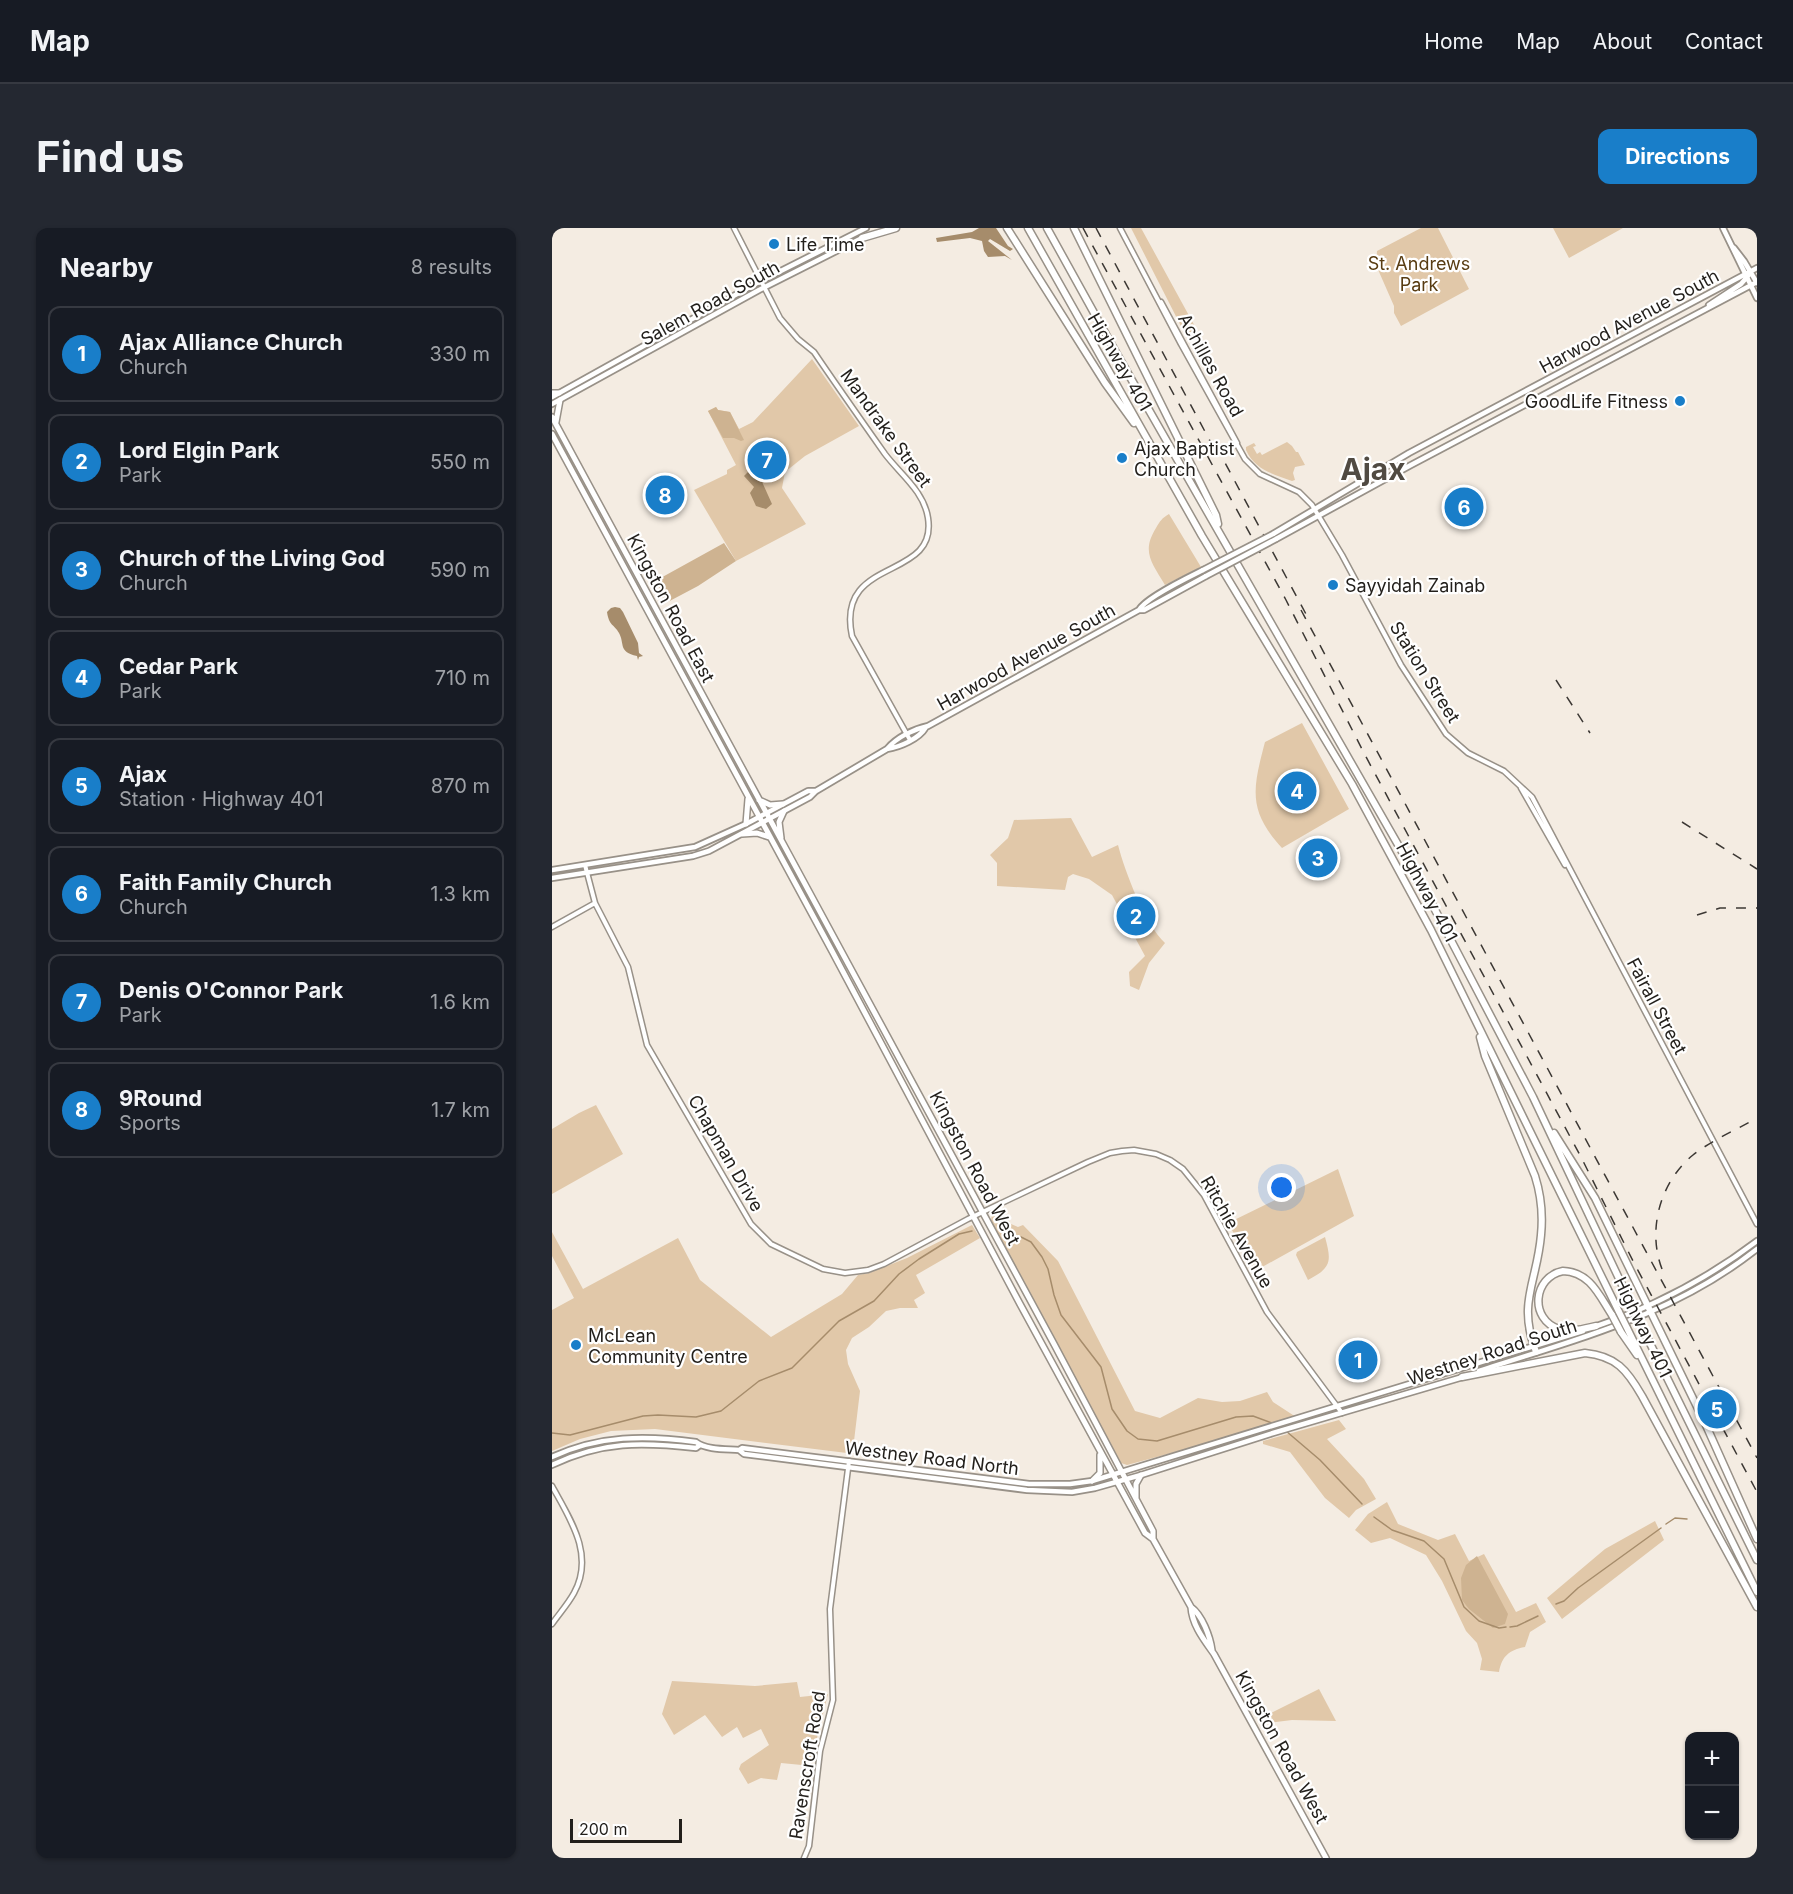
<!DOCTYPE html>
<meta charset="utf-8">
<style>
body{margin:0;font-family:Inter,sans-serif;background:#242831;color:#f1f3f6}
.controls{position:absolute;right:18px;bottom:18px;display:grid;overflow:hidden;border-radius:12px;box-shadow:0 2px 4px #0004}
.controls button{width:54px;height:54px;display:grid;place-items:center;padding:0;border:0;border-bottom:2px solid #363941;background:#171b24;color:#f1f3f6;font:30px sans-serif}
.scale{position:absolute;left:18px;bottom:15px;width:112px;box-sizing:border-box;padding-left:6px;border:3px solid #221f1b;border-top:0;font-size:16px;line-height:21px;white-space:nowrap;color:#221f1b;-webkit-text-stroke:4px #fff;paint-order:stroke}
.you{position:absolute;left:730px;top:960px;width:21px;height:21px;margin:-15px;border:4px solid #fff;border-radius:50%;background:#1a73e8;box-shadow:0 0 0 9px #1a73e833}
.badge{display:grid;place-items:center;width:39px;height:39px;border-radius:50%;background:#197ec9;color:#fff;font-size:20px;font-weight:700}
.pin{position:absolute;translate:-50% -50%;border:3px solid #fff;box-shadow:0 2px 6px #0006}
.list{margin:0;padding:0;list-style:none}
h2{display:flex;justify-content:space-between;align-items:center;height:78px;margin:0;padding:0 24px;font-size:26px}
h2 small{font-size:20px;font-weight:400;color:#9ea1a6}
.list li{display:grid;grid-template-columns:39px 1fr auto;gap:18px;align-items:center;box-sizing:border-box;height:96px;margin:0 12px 12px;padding:0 12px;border:2px solid #363941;border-radius:12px}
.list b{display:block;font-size:22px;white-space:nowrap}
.list p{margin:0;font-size:20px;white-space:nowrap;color:#9ea1a6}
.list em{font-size:20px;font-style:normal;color:#9ea1a6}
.map{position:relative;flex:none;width:1205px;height:1630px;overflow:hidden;border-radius:12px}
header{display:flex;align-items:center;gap:36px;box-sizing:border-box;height:84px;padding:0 30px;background:#171b24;border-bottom:2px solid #363941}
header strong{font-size:28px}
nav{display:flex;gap:33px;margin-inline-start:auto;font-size:21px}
.intro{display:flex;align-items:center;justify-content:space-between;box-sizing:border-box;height:144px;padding:0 36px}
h1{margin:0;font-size:42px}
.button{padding:15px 27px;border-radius:12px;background:#197ec9;color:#fff;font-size:21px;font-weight:700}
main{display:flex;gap:36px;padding:0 36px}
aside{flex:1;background:#171b24;border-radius:12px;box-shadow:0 2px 4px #0004}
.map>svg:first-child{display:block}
.green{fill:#e1c8a9}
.forest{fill:#ceb391}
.water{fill:#a68c6b}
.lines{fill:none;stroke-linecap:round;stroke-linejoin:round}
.stream{stroke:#a68c6b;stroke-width:1.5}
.tertiary-casing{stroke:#989188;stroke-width:7}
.secondary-casing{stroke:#989188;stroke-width:8}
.primary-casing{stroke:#989188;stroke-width:8}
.motorway-casing{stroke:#989188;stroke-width:9}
.tertiary{stroke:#fff;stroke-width:4}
.secondary{stroke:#fff;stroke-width:4.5}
.primary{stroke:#fff;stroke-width:5}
.motorway{stroke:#fff;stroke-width:6}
.rail{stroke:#3c3834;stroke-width:1.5;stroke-dasharray:10 10;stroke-linecap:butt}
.secondary-bridge-casing{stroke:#989188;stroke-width:8;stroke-linecap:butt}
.motorway-bridge-casing{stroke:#989188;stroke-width:9;stroke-linecap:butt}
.secondary-bridge{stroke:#fff;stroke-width:4.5}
.motorway-bridge{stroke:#fff;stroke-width:6}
.poi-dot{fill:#197ec9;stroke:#fff;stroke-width:2}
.labels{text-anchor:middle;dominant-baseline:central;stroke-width:4.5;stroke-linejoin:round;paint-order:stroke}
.poi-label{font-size:18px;fill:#221f1b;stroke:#fff;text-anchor:start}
.park-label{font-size:18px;fill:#583c12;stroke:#fff}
.street-label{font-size:18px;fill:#221f1b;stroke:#fff}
.town-label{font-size:30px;font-weight:bold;fill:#504a42;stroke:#fff}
</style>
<header>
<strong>Map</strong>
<nav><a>Home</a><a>Map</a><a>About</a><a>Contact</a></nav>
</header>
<div class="intro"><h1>Find us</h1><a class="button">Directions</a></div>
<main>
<aside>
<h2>Nearby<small>8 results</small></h2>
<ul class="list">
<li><span class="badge">1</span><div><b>Ajax Alliance Church</b><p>Church</p></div><em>330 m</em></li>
<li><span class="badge">2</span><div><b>Lord Elgin Park</b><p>Park</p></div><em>550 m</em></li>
<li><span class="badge">3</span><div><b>Church of the Living God</b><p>Church</p></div><em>590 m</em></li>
<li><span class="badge">4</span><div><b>Cedar Park</b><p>Park</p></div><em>710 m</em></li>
<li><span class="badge">5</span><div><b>Ajax</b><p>Station · Highway 401</p></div><em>870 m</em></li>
<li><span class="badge">6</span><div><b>Faith Family Church</b><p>Church</p></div><em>1.3 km</em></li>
<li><span class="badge">7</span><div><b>Denis O'Connor Park</b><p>Park</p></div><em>1.6 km</em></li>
<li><span class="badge">8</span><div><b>9Round</b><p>Sports</p></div><em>1.7 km</em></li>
</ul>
</aside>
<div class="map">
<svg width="1205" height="1630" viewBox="0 0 1205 1630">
<rect width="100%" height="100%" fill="#f4ece2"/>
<!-- green -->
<path class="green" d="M579 0H589L646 104 635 110Z
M869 0H886L917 61 849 98 842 85V78L824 37 825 23Z
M1001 0H1071L1017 30Z
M260 131 307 198 253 228 233 244 230 260 254 296 184 333 142 262 175 246V242L184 237 156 183 164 179 166 182 178 184 187 201 201 194Z
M735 214 740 218 744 224H746L753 237 743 239 741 245 743 252 740 253C721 246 703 242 694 222V219L702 215 704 218 701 219 705 226 708 224 710 227Z
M617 286 649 339 613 357C600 335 589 324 604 300 608 293 610 290 617 286Z
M750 495 797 581 730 620C695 582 701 560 713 514Z
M519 590 540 629 566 617C573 644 593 696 613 715L597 735 587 762 578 758 577 744 593 728 560 667 537 651 521 646 516 649 513 662 445 658V635L438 627 456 610 462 592Z
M44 877 71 926 0 966V901L27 885Z
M786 941 802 988 703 1043 676 995Z
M450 980 459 996 466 999 471 997 506 1033 583 1183 608 1190 646 1170 670 1174 688 1173 715 1164 721 1174 744 1189 679 1209 575 1237 569 1235 439 993 440 986Z
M420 997 428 1010 364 1047 373 1065 362 1072 366 1080H348L334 1083 317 1099 300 1110 294 1122 296 1136 308 1163 302 1213 311 1227 103 1201 59 1203 28 1211 0 1223V1082L22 1070 0 1028V1004L31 1061 126 1010 148 1052 219 1109 290 1066 306 1047 317 1045 355 1030Z
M773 1009C780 1034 779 1040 756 1052L744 1027 745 1024Z
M787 1192 794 1201 775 1211 812 1251 824 1271 804 1282 797 1290 773 1270 738 1224 711 1216V1213Z
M835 1274 846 1296 886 1312 903 1306 917 1333 932 1326 964 1384 984 1375 994 1394 978 1404 973 1419C957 1422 950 1428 947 1444L928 1442 930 1431 925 1415 914 1403 890 1353 874 1327 838 1310 819 1315 803 1302 816 1286Z
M1103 1293 1112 1312 1010 1391 995 1370 1053 1321Z
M120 1453 203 1458 245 1454 248 1469 276 1466 265 1510 260 1538 229 1535 225 1552 209 1550 196 1556 187 1541 189 1536 217 1517 209 1501 191 1510 185 1499 170 1509 153 1487 122 1507 110 1486Z
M767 1461 784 1493 740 1492 716 1495 709 1490Z"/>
<!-- forest -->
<path class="forest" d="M164 179 166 182 178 184 192 212 189 213 182 210H171L156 183Z
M172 315 184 333 146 358 112 376 105 352Z
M925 1328 956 1386 953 1396 941 1400 917 1381 910 1372 909 1350 914 1337Z"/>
<!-- water -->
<path class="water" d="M427 0H444L456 18 461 21 458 23 438 11 436 13 460 32 453 28 436 29 432 23 430 13 418 10 385 14 384 10 420 4Z
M201 243 207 247 220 276 214 281 204 278 198 265 202 259 192 248 196 244Z
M63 379 68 380 71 384 86 415 87 425 91 428 87 429 86 432 85 428C66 424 73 416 67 405 62 396 57 398 55 384L59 380Z"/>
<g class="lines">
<!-- stream -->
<path class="stream" d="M456 1005 463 1010 469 1009 479 1014 490 1029 496 1041 502 1067 509 1087 549 1139 560 1181 575 1203 586 1211 605 1213 684 1189 701 1188 720 1195
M734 1203 768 1232 810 1276
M0 1205 18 1207 91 1188 106 1187 144 1189 169 1183 207 1153 240 1140 287 1093 322 1073 347 1046 367 1031 407 1006 420 1003
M822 1289 840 1302 872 1313 892 1331 912 1379 927 1393 947 1400 954 1399
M1114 1296 1123 1290 1135 1291
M1004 1376 1012 1373 1026 1360 1109 1300
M958 1399 965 1398 986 1388"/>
<defs>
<path id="tertiary" d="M182 0 228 90 246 111 262 124C285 158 309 192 333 226 348 246 372 263 376 290 386 354 283 327 300 408L358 512
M568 0 629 116 693 231 708 246 747 264 760 277 790 327 849 437 894 506 916 525 952 543 980 569 1205 996
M609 74 685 215
M969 560 1013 637
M33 637 43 675 76 739 95 817 199 996 219 1016 271 1041 293 1045 316 1042 332 1036 416 991 536 934 558 925 570 923 582 922 604 926 618 932 631 941 652 967 715 1084 790 1185
M0 699 43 675
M0 1258C18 1291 43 1327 22 1365 16 1376 7 1386 0 1396
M252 1630 257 1618 268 1523 281 1472 278 1381 297 1233"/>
<path id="secondary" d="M1171 0 1205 70
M1182 20 1192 33 1205 55
M1157 77 1189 56 1196 48
M0 169 203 56 314 0
M0 176 207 62 312 9
M721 306 857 225 1205 40
M724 311 859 237 1205 54
M587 382H592L654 348
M335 521C348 519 367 511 374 499
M0 642 143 619 194 596 256 563H264
M0 650 141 628 157 623 258 569 264 563 335 521C345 509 362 501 376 498L587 382C593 370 637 349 651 342
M1042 1099C1101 1079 1155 1051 1205 1013
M927 1143C1027 1110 1120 1088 1205 1021
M187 1222 192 1226 475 1262 520 1264 543 1260 589 1247 721 1205 911 1149
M0 1229C47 1207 94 1207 144 1214 154 1222 174 1221 187 1222L190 1220 477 1256H518L540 1253 1031 1103
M0 1237C50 1213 90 1214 144 1220L148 1217"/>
<path id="primary" d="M0 165H7
M0 189 502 1116 601 1303V1311L639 1379C640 1397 652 1412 662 1426L774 1630
M4 194 8 172
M0 206 280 723 468 1076 593 1305 601 1311
M207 572 218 577 231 576
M194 596 196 571
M190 606 205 605 217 609
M229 610 227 594 232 583
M540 1253 548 1245V1227
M584 1270V1256L589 1247
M639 1379C650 1387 658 1408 660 1422"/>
<path id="motorway" d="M455 0 553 155 582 195
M476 0 650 308 800 556 879 702 1067 1084
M495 0 562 121 880 676 981 869 1080 1078
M522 0 664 287 666 296
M310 10 344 0
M928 809 933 828 983 948C989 967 991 987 989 1007 985 1055 965 1074 984 1124
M1002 905 1043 970 1153 1195 1205 1311
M1088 1095 1205 1332
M1044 1098C1032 1101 1019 1104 1007 1101 977 1091 981 1049 1011 1043 1038 1044 1047 1067 1060 1087
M1075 1100 1205 1364
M1069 1104 1085 1127
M910 1149 1033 1125C1064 1128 1075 1142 1090 1168L1205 1379"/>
</defs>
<!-- tertiary casing -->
<use href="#tertiary" class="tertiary-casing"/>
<!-- secondary casing -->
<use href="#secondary" class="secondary-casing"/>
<!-- primary casing -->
<use href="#primary" class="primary-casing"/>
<!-- motorway casing -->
<use href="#motorway" class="motorway-casing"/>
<!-- tertiary -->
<use href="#tertiary" class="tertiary"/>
<!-- secondary -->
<use href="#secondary" class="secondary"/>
<!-- primary -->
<use href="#primary" class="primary"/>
<!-- motorway -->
<use href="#motorway" class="motorway"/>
<!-- rail -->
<path class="rail" d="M531 0 734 372 813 527 1029 929 1082 1035 1205 1264
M544 0 665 226
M664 218 755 388
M749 382 1205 1230
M1004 452 1038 505
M1130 594 1205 641
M1145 687 1168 680H1205
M1110 1041C1095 1002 1108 954 1141 927 1160 912 1184 902 1205 890"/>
<defs>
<path id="secondary-bridge" d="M651 342 721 306
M654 348 724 311"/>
<path id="motorway-bridge" d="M1080 1078 1088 1095
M1067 1084 1075 1100
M1060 1087 1069 1104"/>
</defs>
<!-- secondary-bridge casing -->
<use href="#secondary-bridge" class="secondary-bridge-casing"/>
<!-- motorway-bridge casing -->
<use href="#motorway-bridge" class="motorway-bridge-casing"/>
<!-- secondary-bridge -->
<use href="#secondary-bridge" class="secondary-bridge"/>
<!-- motorway-bridge -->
<use href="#motorway-bridge" class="motorway-bridge"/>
</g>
<!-- markers -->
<g class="poi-dot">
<circle cx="222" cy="16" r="6"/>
<circle cx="1128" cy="173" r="6"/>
<circle cx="570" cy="230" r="6"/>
<circle cx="781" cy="357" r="6"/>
<circle cx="24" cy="1117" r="6"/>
</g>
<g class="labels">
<!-- poi labels -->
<g class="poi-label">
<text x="234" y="16">Life Time</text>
<text x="1116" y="173" text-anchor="end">GoodLife Fitness</text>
<text x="582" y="220">Ajax Baptist<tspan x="582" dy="21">Church</tspan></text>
<text x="793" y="357">Sayyidah Zainab</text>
<text x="36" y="1107">McLean<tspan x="36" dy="21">Community Centre</tspan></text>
</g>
<!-- park labels -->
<g class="park-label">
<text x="867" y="35">St. Andrews<tspan x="867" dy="21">Park</tspan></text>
</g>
<!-- street labels -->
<g class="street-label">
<text transform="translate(158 75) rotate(-29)">Salem Road South</text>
<text transform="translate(1077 93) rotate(-28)">Harwood Avenue South</text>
<text transform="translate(568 134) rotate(60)">Highway 401</text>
<text transform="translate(659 137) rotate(61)">Achilles Road</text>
<text transform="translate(334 200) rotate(54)">Mandrake Street</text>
<text transform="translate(119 380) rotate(62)">Kingston Road East</text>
<text transform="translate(474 429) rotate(-29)">Harwood Avenue South</text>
<text transform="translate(873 444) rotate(58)">Station Street</text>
<text transform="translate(875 664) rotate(62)">Highway 401</text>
<text transform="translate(1105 778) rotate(62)">Fairall Street</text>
<text transform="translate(174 925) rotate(60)">Chapman Drive</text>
<text transform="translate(423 940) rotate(62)">Kingston Road West</text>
<text transform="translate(685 1004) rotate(60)">Ritchie Avenue</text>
<text transform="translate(1091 1099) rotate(64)">Highway 401</text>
<text transform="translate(940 1124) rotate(-18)">Westney Road South</text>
<text transform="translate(380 1230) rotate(7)">Westney Road North</text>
<text transform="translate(730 1519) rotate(61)">Kingston Road West</text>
<text transform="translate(255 1537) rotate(-81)">Ravenscroft Road</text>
</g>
<!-- town labels -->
<g class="town-label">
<text x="821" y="241">Ajax</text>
</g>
</g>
</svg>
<div class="controls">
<button>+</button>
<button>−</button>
</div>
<div class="scale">200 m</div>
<div class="you"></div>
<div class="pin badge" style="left:806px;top:1132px">1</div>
<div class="pin badge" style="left:584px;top:688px">2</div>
<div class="pin badge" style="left:766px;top:630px">3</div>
<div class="pin badge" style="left:745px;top:563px">4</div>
<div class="pin badge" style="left:1165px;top:1181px">5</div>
<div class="pin badge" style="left:912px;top:279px">6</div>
<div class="pin badge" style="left:215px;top:232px">7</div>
<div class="pin badge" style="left:113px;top:267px">8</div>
</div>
</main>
